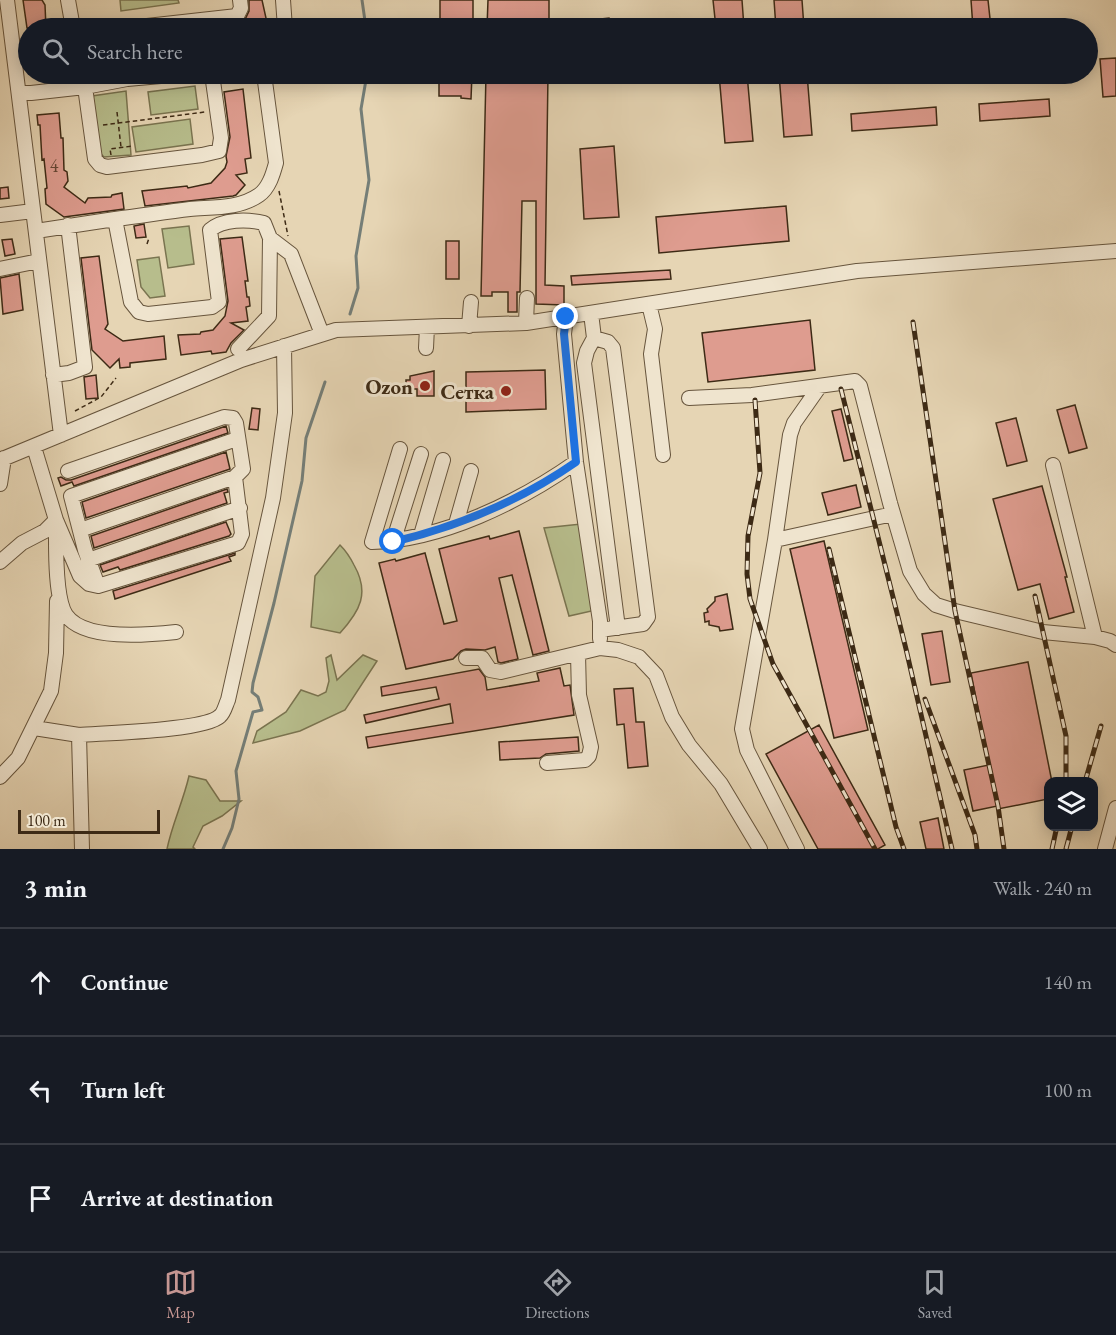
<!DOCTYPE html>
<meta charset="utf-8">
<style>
body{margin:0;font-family:"EB Garamond",serif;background:#242831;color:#f1f3f6}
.controls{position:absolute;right:18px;bottom:18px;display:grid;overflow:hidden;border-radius:12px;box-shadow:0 3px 15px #0003}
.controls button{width:54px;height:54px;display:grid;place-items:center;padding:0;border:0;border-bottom:2px solid #363941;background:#171b24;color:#f1f3f6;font:30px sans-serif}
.scale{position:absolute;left:18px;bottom:15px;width:142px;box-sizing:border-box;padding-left:6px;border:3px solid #3d2a15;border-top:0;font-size:16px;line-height:21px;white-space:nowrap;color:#3d2a15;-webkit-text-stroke:4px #efe4ce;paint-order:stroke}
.stop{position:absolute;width:18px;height:18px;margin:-14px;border:4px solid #1a73e8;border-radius:50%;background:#fff}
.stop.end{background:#1a73e8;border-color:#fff;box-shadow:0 2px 6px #0008}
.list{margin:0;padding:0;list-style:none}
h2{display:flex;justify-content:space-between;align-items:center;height:78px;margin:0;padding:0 24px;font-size:26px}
h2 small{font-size:20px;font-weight:400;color:#9ea1a6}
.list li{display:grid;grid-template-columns:39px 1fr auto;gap:18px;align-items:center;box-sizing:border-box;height:108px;padding:0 24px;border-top:2px solid #363941}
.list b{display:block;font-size:22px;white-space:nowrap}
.list em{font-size:20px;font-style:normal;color:#9ea1a6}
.icon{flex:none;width:33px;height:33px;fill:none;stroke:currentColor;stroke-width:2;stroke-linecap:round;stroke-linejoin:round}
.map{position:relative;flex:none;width:1116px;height:849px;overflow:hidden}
.search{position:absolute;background:#171b24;box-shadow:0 3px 15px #0003;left:18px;right:18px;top:18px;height:66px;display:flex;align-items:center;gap:15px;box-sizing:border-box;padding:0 21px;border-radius:33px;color:#9ea1a6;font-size:22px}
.sheet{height:402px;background:#171b24}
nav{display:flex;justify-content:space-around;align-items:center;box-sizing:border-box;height:84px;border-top:2px solid #363941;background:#171b24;font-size:16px;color:#9ea1a6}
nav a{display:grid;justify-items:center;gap:3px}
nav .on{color:#c59692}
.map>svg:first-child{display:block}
.green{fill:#b7bd8c;stroke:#7a7450;stroke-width:1.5}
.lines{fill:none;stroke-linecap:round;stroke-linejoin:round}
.stream{stroke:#757e77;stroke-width:3}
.building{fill:#de9c8f;stroke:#3d2a15;stroke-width:1.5}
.minor-casing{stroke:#67553d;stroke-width:16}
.path{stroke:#3d2a15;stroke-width:1.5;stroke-dasharray:4.5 3;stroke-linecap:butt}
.minor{stroke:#efe4ce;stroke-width:14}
.rail-casing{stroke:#3d2a15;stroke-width:5}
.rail{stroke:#efe4ce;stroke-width:3;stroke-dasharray:9;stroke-linecap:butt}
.route{stroke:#1a73e8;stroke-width:8}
.poi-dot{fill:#8f2418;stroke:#efe4ce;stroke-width:2}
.labels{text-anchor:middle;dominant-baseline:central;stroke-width:6;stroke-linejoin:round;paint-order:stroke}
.number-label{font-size:18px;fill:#654634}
.poi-label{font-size:21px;font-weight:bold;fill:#3d2a15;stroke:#efe4ce;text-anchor:end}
</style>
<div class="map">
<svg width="1116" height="849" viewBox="0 0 1116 849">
<rect width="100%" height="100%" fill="#e6d5b4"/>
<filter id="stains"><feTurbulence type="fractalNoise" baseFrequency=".00333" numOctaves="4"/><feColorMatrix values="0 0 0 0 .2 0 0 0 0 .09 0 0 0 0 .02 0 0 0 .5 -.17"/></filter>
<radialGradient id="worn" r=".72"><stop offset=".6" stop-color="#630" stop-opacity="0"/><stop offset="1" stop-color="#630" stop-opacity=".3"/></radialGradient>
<!-- green -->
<path class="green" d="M120 0H178L179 3 121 11Z
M195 86 198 109 151 115 148 92Z
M126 91 131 155 104 157 98 151 92 96Z
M190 119 193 144 136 152 132 127Z
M189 226 194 264 168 268 162 229Z
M159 257 165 296 150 298 141 287 137 260Z
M581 524 596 610 569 616 544 528Z
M340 545C346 551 350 557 354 565 370 593 360 611 340 633L311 627 315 576Z
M331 655 337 680 363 655 377 661 345 710 300 731 253 743 257 731 286 712 301 690 318 696 326 692 329 681 326 658Z
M189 776 206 780 220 801H241L222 816 203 826 193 847 195 849H167C172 824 183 802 189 776Z"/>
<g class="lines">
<!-- stream -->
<path class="stream" d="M362 0 366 28
M350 314 358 288 356 256 369 180 361 109 367 74
M223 849 232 828 239 799 236 771 253 712 262 710 258 697 252 692 253 683 274 603 302 481 306 438 325 382"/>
</g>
<!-- building -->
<path class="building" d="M23 0H42L45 5 46 28H27Z
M249 0H262L266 18 262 24 263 28H241L249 11Z
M440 0H473V28H440Z
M488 0H549V28H487Z
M713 0H742L744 28H716Z
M774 0H802L804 28H776Z
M971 0H988L991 28H973Z
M609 18 611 28H584L583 21Z
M1116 58V96L1103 97 1100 59Z
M31 74H108L44 82Z
M439 74H472L471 99 461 98V96H439Z
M486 74H548L545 285 564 286V305L536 304V201H522L520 292H517V312H508V292H492V296H481Z
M719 74H747L753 141 725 143Z
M779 74H807L812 135 784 137Z
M243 89 251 158 245 159 247 173 236 175 245 185 236 195 233 196 145 206 142 191 187 186 188 188 211 183 225 168 227 162 226 156 230 137 224 92Z
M1049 99 1050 116 980 121 979 104Z
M936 107 937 125 852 131 851 114Z
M59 113 61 138H63L64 170 67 172 68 181 64 187 85 203 88 198 111 197 112 195 122 193 124 209 64 217 46 204 45 189 47 188 44 159 42 160 40 125H38L37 115Z
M614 146 619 217 584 219 580 149Z
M8 187 9 198 0 199V188Z
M786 206 789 241 659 253 656 217Z
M144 224 146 237 136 238 134 226Z
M242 237 248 281H245L247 297H249L250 306 246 307 248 321 231 323 244 330 231 343 226 352 212 354 211 351 181 355 178 335 200 334 201 332 213 330 225 316 228 301 220 239Z
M12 239 15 254 5 256 2 240Z
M446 241H459V279H446Z
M99 256 108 324 105 329 123 341 164 336 166 359 130 363V367L120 368 119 359 110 368 92 350 81 258Z
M670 270 671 279 572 285 571 276Z
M19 274 23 310 3 314 0 278Z
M810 320 815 370 708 382 702 333Z
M545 370 546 409 466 412V372Z
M434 371V396H417V389H406V380H410V376Z
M96 375 98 398 86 399 84 377Z
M1075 405 1087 448 1069 453 1057 410Z
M252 408 260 409 258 430 249 429Z
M841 409 853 459 844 461 832 411Z
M1016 418 1027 461 1007 466 996 423Z
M226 426 228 433 74 486 72 482 61 486 58 478 61 477 66 480H71Z
M226 452 230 469 86 518 82 502Z
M856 485 861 507 828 515 822 493Z
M1042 486 1067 577H1065L1074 612 1049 619 1040 584 1018 590 993 499Z
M227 489 228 492 224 493 227 503 94 548 91 536Z
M226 522 231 534 229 536 120 570 118 567 103 572 100 565Z
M519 531 549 651 533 655 512 575 499 578 518 659 501 663 498 662 495 647 485 650 466 649 461 651 453 659 406 669 379 563 395 559 396 561 425 553 444 624 457 621 439 549 489 536 490 539Z
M824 541 868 730 834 738 790 549Z
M235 553V555L229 557 231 561 115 599 113 591Z
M727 594 733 629 720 631 719 627 709 625V621L705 622 704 613 708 612 707 609 715 601V597Z
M942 631 950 682 931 685 922 634Z
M1028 662 1052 782H1048V799L998 809 997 806 973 811 964 770 989 765 971 673Z
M560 668 564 686 570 685 574 715 368 748 366 737 453 723 450 704 366 723 364 715 439 699 436 687 382 696 381 687 479 669 485 677 487 690 539 681 537 673Z
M633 688 636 722H644L648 766 628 768 624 724 617 725 614 689Z
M819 725 885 845 878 849H818L766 754Z
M578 737 579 751 546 754 540 758 500 760 499 742Z
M938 818 944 849H926L920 822Z"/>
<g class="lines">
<defs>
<path id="minor" d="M7 0 61 435
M68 0 73 28
M283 0 285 28
M129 28 237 16 241 8 240 0
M85 87 127 79 183 74
M19 93H31L85 87 95 159 100 165 107 167 202 155 219 151 221 138 212 74
M0 215 33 211
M115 219C140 216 165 212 190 209 213 207 239 209 259 195 269 188 273 174 276 163L264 74
M36 231 115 219 131 302 139 312 148 314 212 307 219 302 210 230C223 219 247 219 264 223L270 238 291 254 322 334
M0 269 39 261
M649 304 655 329 651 354 663 455
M591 313 594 338 608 342 613 348 648 617 643 624 600 630
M566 317 564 334 576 462 600 621V639
M526 323 527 298
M469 326 471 302
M594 338 587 351 584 363 618 628
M426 348 427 327
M238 349 269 316 270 238
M53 375 69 373 85 367 68 225
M689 398 752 395 855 381 860 386 890 503 910 571 924 594 936 605 955 611 1043 632 1095 637 1110 641 1116 645
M34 447 56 520 80 576 89 584 98 586 238 543 242 534 235 477 243 469 236 423 233 418 224 417 68 471
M400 449 372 542C442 540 519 502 576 462
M0 460 241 360 336 330 526 323 857 271 1116 251
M1053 465 1095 637
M0 484 4 458
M456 524 471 471
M56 528C56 548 55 599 66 615 84 641 148 635 176 632
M80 530 235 477
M421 535 443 460
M775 540 790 435 794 423 820 386
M393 542 421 454
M88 560 240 508
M0 562 22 543 45 531 56 520
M98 586 85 550 71 496 237 439
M466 658H482L490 670 501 672 600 648 618 650 639 657 656 675 672 717 689 745 721 784 760 849
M34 728 79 735 82 849
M79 735C104 733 205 731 220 716 224 713 226 704 228 700L273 498 285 413 284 346
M547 763 585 760 589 756 591 747 579 695 578 654
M0 777 18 758 51 691 56 653 57 601
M797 849 747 750 742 729 775 540 893 514
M1105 849 1116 808"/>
</defs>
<!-- minor casing -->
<use href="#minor" class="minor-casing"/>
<!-- path -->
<path class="path" d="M117 112 121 147
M103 125 205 112
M111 155 110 149 133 146
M279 191 288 236
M147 244 149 238
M75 411 101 397 116 378"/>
<!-- minor -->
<use href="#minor" class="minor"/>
<defs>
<path id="rail" d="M913 322 955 611 998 806 1004 849
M841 389 906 649 952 849
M755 400 760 473 748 536 747 574 750 599 773 664 875 849
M829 549 896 827 904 849
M1035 596 1066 736V782
M925 699 975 835 977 849
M1085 782 1101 726
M1052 849 1057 826
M1066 849 1072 826"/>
</defs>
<!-- rail casing -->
<use href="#rail" class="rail-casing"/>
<!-- rail -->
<use href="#rail" class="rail"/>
</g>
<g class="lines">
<!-- route -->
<path class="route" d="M393 542C460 526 520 501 576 462L564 334 566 317"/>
</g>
<!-- markers -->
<g class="poi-dot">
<circle cx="425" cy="386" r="6"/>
<circle cx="506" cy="391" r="6"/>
</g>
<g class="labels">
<!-- number labels -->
<g class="number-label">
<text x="54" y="165">4</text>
</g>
<!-- poi labels -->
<g class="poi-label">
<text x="413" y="386">Ozon</text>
<text x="494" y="391">Сетка</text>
</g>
</g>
<rect width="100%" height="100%" filter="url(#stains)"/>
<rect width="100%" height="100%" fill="url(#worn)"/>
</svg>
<div class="controls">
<button><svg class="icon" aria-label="layers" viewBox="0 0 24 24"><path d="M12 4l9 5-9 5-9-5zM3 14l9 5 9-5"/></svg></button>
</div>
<div class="scale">100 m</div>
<div class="stop" style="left:393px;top:542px"></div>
<div class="stop end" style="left:566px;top:317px"></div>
<div class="search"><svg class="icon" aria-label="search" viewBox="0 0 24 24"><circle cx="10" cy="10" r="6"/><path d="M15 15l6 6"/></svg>Search here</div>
</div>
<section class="sheet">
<h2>3 min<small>Walk · 240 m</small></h2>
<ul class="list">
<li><svg class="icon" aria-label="ahead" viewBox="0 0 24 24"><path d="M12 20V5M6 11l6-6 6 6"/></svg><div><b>Continue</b></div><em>140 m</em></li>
<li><svg class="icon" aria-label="left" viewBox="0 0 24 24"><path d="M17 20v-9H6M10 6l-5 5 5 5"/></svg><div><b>Turn left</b></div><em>100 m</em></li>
<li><svg class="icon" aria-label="arrive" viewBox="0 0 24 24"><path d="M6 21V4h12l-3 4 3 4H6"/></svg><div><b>Arrive at destination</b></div></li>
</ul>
</section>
<nav>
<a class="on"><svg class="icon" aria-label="map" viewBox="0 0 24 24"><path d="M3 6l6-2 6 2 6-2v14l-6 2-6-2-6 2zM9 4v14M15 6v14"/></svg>Map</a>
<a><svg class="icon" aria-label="directions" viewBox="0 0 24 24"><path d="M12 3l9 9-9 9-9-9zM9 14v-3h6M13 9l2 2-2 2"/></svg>Directions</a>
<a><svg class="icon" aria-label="saved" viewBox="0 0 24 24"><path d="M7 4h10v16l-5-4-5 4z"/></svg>Saved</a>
</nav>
